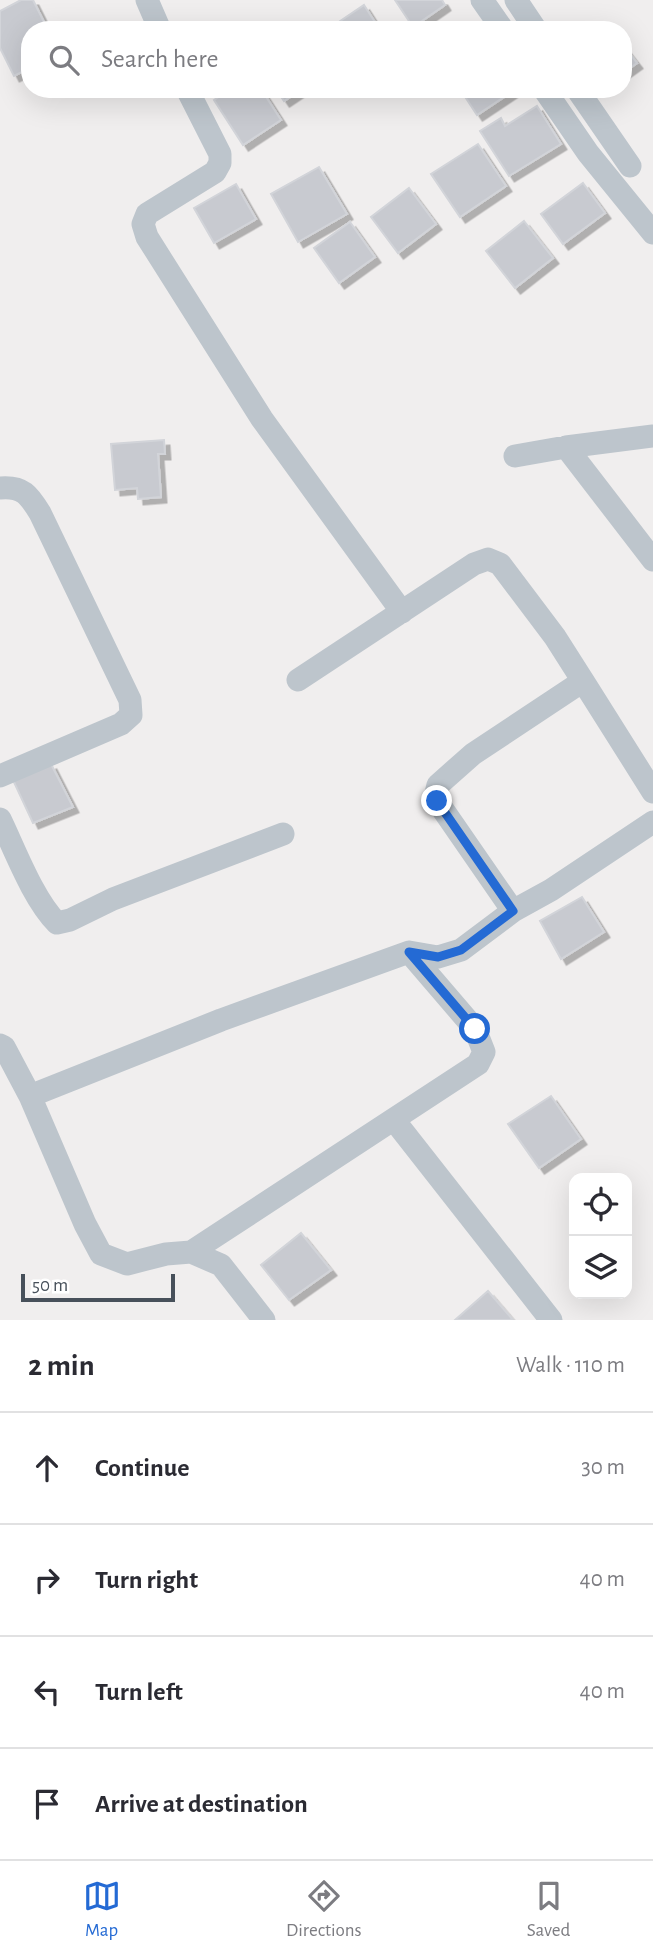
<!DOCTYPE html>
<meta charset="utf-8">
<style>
body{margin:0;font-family:"Alegreya Sans",sans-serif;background:#f2f2f3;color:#2b2b33}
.controls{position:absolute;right:21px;bottom:21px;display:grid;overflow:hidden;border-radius:14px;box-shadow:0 7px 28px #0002}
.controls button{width:63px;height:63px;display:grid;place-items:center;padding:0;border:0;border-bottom:2px solid #e1e1e2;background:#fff;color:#2b2b33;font:35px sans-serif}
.scale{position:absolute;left:21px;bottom:18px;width:154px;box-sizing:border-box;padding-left:7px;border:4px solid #47505a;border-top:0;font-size:19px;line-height:24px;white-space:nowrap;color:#47505a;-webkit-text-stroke:5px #fff;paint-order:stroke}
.stop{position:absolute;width:21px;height:21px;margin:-16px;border:5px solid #246ad4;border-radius:50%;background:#fff}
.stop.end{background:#246ad4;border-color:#fff;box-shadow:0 2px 7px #0008}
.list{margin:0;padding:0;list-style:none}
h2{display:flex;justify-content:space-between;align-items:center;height:91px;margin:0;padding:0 28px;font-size:30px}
h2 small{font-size:23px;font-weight:400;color:#7c7c81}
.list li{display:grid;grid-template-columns:46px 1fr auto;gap:21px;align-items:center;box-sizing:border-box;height:112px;padding:0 28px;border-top:2px solid #e1e1e2}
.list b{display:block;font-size:26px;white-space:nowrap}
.list em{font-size:23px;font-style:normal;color:#7c7c81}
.icon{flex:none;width:38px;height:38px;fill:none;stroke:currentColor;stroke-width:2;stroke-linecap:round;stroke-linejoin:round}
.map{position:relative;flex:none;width:653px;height:1320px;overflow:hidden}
.search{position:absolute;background:#fff;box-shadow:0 7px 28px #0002;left:21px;right:21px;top:21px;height:77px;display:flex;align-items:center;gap:18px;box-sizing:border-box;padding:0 24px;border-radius:28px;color:#7c7c81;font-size:26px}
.sheet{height:539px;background:#fff}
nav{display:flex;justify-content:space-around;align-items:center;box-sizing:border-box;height:98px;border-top:2px solid #e1e1e2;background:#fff;font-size:19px;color:#7c7c81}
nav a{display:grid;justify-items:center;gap:4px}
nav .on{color:#246ad4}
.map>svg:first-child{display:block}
.building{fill:#c8cad0;stroke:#d2d4d9;stroke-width:2;filter:url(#shadow)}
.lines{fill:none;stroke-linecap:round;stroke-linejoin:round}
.street{stroke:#bdc5cc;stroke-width:23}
.route{stroke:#246ad4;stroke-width:9}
</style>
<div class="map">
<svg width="653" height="1320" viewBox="0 0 653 1320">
<defs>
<filter id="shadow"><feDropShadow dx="5.5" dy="5.5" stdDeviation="0" flood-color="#0004"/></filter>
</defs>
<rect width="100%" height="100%" fill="#f0eeee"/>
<!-- building -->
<path class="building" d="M21 0H33L48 30H30V68L14 76 0 48V11Z
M395 0H442L445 5 413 27Z
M364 5 380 30H327Z
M623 45 637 63 623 73Z
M231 89H261L281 120 243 145 214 100Z
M276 89H302L284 101Z
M460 89H516L477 115Z
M537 106 561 144 509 176 480 131 501 118 505 126Z
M478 144 506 186 460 217 431 174Z
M319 167 347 214 298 242 271 194Z
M583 183 605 213 563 244 541 214Z
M236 184 256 219 214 243 194 208Z
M409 188 436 224 398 253 371 217Z
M524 221 553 258 515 288 486 251Z
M350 222 375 257 339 283 314 248Z
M164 440 165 454H158L161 497 138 499 137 488 115 490 111 444Z
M51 764 73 807 33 823 13 780Z
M582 897 604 932 561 959 540 921Z
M551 1096 581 1139 539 1168 508 1124Z
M301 1233 331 1270 289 1300 261 1265Z
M488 1291 513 1320H455Z"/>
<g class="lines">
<!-- street -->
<path class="street" d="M147 0 160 30
M482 0 503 30
M516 0 536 30
M187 89 220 154V163L215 172 147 214 143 224 147 237 262 419 402 612
M544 89 588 153 653 233
M577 89 630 166
M566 447 653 560
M515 456 566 447 653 436
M0 488C23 486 29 495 40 513L130 700 131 715 121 724 0 776
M298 680 474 564 488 559 500 564 555 637 583 681
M0 819C15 850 33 899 57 923L70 920 113 899 283 834
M513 911 437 801 436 793 438 785 473 754 583 681 653 792
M0 1045 4 1047 30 1096 85 1224 101 1254 127 1264 166 1254 191 1252 221 1265 264 1320
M30 1096 221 1020 409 952 438 957 461 950 513 911 551 890 653 822
M394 1120 551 1320
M191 1252 478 1064 484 1052 475 1029 409 952"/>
</g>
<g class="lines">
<!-- route -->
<path class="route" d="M437 801 513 911 461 950 438 957 409 952 475 1029"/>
</g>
</svg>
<div class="controls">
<button><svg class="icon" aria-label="locate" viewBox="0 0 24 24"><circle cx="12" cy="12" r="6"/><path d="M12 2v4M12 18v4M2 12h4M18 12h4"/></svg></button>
<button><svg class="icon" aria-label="layers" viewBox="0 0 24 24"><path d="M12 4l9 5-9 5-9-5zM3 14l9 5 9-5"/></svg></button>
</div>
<div class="scale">50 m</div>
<div class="stop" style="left:475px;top:1029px"></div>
<div class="stop end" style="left:437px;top:801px"></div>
<div class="search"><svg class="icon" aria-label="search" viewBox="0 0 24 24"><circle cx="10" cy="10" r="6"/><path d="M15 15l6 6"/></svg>Search here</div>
</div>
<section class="sheet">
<h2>2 min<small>Walk · 110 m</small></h2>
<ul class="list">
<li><svg class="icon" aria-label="ahead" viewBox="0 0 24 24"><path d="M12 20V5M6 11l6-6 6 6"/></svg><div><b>Continue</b></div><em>30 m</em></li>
<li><svg class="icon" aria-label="right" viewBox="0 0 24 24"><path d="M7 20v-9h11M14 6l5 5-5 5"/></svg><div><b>Turn right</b></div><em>40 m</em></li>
<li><svg class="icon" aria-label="left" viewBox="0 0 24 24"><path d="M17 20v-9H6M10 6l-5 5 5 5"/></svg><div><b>Turn left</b></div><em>40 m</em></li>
<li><svg class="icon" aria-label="arrive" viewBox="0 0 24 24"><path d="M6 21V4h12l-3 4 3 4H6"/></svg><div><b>Arrive at destination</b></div></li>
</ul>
</section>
<nav>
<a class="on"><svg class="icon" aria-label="map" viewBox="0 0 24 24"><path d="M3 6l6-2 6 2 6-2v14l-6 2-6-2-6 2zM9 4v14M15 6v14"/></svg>Map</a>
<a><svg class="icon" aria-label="directions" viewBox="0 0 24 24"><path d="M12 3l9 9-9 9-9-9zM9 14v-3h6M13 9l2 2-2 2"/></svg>Directions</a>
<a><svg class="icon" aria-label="saved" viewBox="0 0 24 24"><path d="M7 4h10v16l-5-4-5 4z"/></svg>Saved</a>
</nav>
